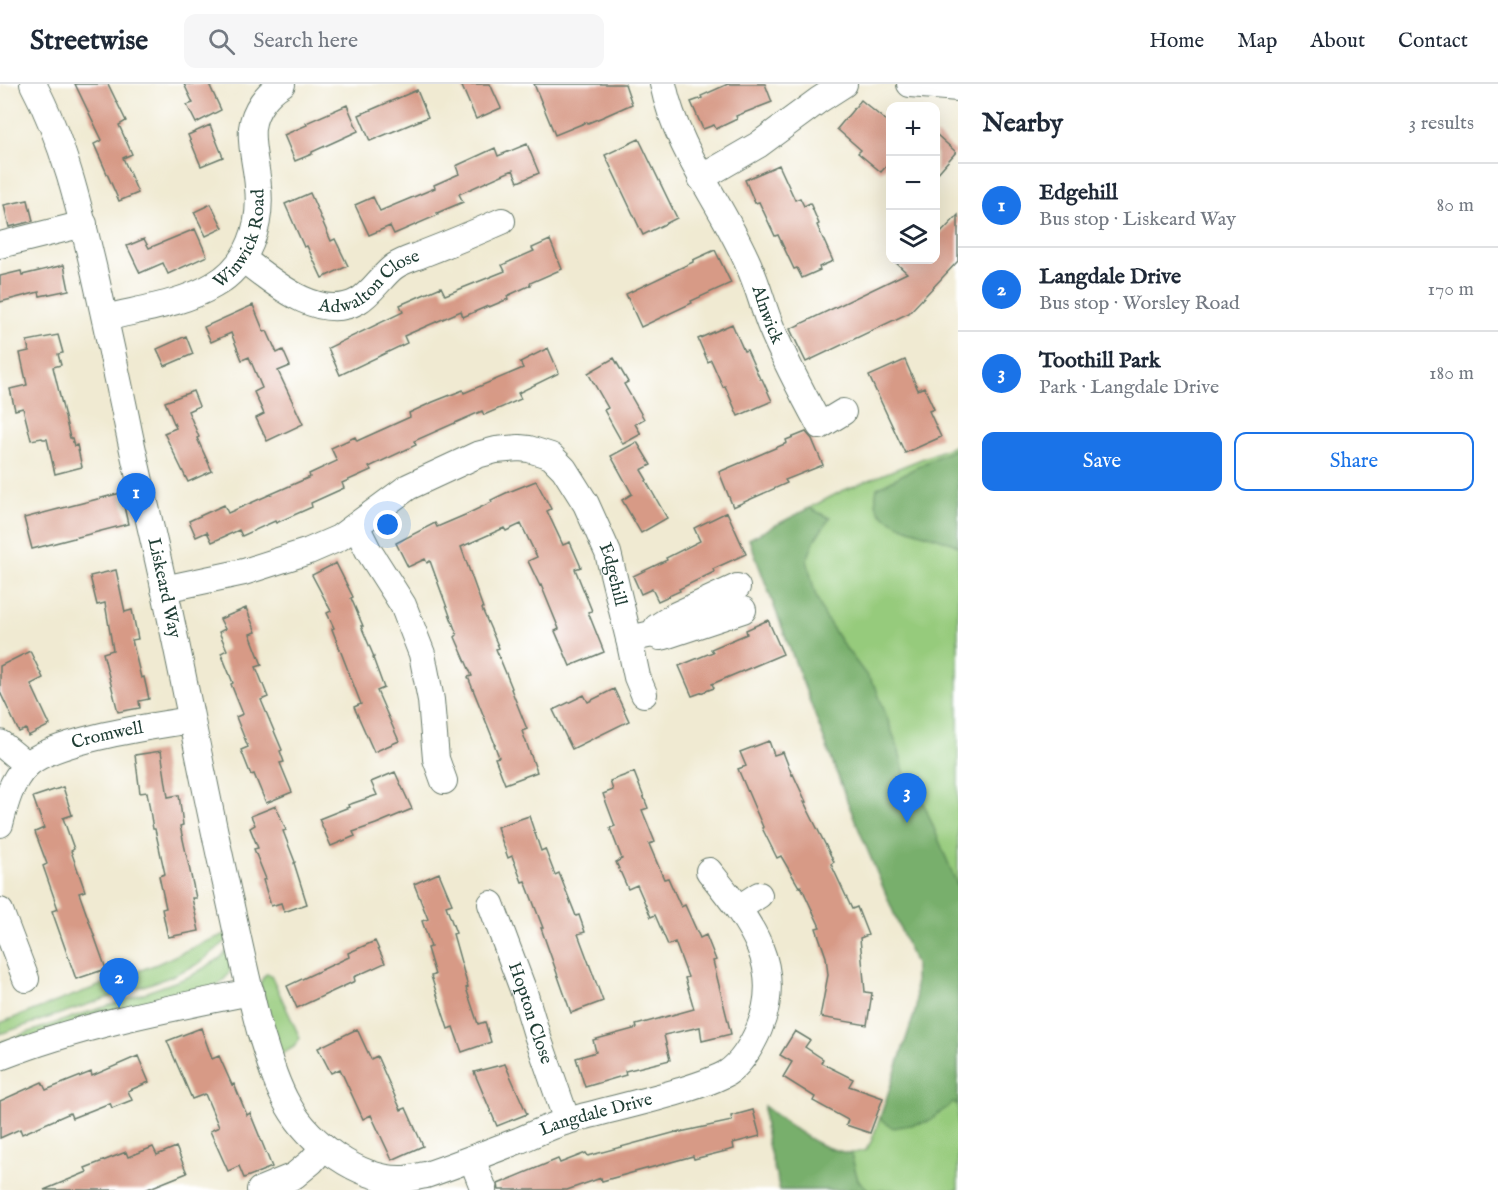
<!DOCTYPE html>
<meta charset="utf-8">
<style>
body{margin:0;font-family:"IM FELL English",serif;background:#f6f6f7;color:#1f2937}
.controls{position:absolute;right:18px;top:18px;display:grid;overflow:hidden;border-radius:12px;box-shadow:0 6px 24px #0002}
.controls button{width:54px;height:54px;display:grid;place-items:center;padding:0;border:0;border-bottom:2px solid #e0e1e3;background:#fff;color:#1f2937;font:30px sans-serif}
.you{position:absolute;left:388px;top:441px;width:21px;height:21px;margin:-15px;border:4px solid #fff;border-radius:50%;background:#1a73e8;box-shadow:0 0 0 9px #1a73e833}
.badge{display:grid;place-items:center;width:39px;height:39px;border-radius:50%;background:#1a73e8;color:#fff;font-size:20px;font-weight:700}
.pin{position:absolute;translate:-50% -50px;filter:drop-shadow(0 2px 3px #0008)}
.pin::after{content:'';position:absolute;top:32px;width:21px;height:18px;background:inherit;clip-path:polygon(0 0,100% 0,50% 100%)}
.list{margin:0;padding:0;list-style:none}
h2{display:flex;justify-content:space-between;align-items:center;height:78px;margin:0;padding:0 24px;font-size:26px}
h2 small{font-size:20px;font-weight:400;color:#747a83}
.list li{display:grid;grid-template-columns:39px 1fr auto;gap:18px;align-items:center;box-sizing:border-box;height:84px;padding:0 24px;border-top:2px solid #e0e1e3}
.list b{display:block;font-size:22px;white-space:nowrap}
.list p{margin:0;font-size:20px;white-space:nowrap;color:#747a83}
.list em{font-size:20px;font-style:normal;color:#747a83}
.actions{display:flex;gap:12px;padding:18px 24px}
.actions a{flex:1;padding:14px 0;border:2px solid #1a73e8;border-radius:12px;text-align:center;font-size:21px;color:#1a73e8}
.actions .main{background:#1a73e8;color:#fff}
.icon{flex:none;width:33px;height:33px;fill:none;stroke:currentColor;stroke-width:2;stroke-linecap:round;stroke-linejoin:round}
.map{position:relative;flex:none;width:958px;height:1106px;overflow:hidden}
header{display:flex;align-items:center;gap:36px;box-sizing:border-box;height:84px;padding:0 30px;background:#fff;border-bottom:2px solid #e0e1e3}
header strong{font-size:28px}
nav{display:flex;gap:33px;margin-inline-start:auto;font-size:21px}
.search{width:420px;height:54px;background:#f6f6f7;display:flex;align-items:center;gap:15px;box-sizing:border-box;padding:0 21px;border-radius:12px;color:#747a83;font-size:22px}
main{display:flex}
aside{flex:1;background:#fff}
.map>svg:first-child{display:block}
.green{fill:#96cb7c;stroke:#5a8458;stroke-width:1.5}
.forest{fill:#78af6c;stroke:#4c7650;stroke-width:1.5}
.building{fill:#d79a86}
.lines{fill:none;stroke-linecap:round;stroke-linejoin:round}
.minor-casing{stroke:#687a6b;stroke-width:28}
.minor{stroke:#fff;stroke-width:26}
.labels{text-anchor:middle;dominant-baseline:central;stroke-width:4.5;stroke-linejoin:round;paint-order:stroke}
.street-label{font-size:18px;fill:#1f3d34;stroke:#fff}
</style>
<header>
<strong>Streetwise</strong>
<div class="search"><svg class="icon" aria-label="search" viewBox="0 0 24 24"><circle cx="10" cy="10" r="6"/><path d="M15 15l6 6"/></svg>Search here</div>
<nav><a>Home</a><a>Map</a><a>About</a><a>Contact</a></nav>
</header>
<main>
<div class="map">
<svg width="958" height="1106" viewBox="0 0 958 1106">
<rect width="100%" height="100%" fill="#fff"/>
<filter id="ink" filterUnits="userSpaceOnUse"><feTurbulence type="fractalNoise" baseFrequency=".0167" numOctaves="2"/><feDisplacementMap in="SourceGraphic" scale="12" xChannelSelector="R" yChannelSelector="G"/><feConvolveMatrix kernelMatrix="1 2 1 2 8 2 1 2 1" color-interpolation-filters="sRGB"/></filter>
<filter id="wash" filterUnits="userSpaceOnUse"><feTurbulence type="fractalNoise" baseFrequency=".008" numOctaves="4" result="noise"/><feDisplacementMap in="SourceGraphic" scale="24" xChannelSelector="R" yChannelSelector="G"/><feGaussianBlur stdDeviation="1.35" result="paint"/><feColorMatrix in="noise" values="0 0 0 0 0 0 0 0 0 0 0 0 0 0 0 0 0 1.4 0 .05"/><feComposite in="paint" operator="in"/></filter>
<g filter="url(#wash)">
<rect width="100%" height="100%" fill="#f0ead2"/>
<!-- green -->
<path class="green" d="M958 360V1106H780C774 1079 763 1050 764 1022 784 1038 825 1071 852 1069 856 1069 861 1067 866 1066L871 1058 880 1034 916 925 915 880 848 719 749 455 842 407Z
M228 849 229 855 198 880 167 894 0 950V939L157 880 205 858Z
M232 862C232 885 232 893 211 906L0 964V958L79 931 114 920 191 892 219 875Z
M267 889 271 891 300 954 294 963 278 972 260 899 263 894Z"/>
<!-- forest -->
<path class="forest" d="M958 365V462C935 450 908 449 886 433 884 432 880 429 879 427 875 420 875 412 877 404L927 378 953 366Z
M809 424 830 434 815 455 807 476 815 509 824 531 842 559 876 604 898 664 905 691 922 715 958 803V1021L953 1019 927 1038 893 1044 880 1034 916 925 915 880 848 719 749 455Z
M764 1022C781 1035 799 1050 819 1060 829 1065 840 1067 851 1070L858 1096 869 1106H780C773 1080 763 1049 764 1022Z"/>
<g id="blocks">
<!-- building -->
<path class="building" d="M75 0H108L126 37 119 41 132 70 123 74 138 109 119 117 94 60 102 56Z
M184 0H209L221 26 196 39 187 21 193 19Z
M461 0H490L501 24 476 35Z
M534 0H625L632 20 605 32 588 39 587 38 555 51Z
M728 0H765L772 18 736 32 737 35 716 45 714 41 703 45 691 18 702 14 701 12Z
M417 6 428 33 370 57 359 31Z
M861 16 891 41V77L881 88 858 69 861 66 837 45Z
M347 21 358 47 312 68V70L295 77 284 51 307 41 306 39Z
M210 41 223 73 201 82 188 51Z
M936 50 956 68 936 91Z
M639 55 677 134 643 151 605 71Z
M527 60 539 89 518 98 513 86 459 110 463 118 437 129 438 131 394 150 390 142 369 151 355 121 373 113 380 127 435 104 434 101 459 90 456 82 480 71 495 64 498 72Z
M779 81 795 116 800 114 804 122 810 119 819 140 817 141 833 177 819 183 820 186 802 194 797 184 794 185 778 151 775 152 759 118 755 119 745 96Z
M310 109 331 157 335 155 348 182 322 194 307 162 304 163 285 120Z
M28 116 33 137 9 143 4 121Z
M211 120 223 144 206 152 194 128Z
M958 131V177L909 229 806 278 790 245 907 189 893 176H936V154Z
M195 145 207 172 168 190 163 179 140 189 127 162 144 155 149 164Z
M550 156 562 185 530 199 531 201 507 212 508 215 489 223 488 222 463 233 461 227 404 252 407 259 340 291 328 264 403 228 400 221 441 203 445 211 505 187 502 181 534 167 532 164Z
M715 166 731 199 691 217 692 219 641 243 626 210 693 178V176Z
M64 181 69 206 40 212 39 208 0 218V192L21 187 22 191Z
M253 221 264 248 267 247 277 269 283 266 290 282 278 287 303 340 267 357 256 334 264 330 254 308 262 304 249 273 242 276 231 249 211 258 204 243Z
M732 240 744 267 747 266 760 295H762L772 317 738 332 725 302 723 303 711 276 708 278 698 255Z
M58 251 63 269 58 270 61 281 53 283 70 354H72L74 362 77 361 82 383 55 390 47 355H43L42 354 31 356 23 324 15 326 10 305 27 301 20 269 29 267 27 257Z
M186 252 193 270 165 282 157 265Z
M548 264 559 289 518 309 521 315 484 331 482 327 414 357 416 361 369 383 371 386 342 399 344 404 311 419 312 423 276 439 275 437 242 452 239 446 212 458 207 448 196 453 189 437 224 421 228 429 310 393 309 390 337 377 331 364 355 353 357 357 410 333 409 329 433 318 463 306 464 309 523 284 520 278Z
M614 274 628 298 624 300 644 335 635 340 641 350 623 360 604 326 608 324 588 289Z
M905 276 918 306 924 303 934 325 929 327 941 353 905 369 869 292Z
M193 307 199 322 188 327 199 353 197 354 212 387 188 398 164 349 176 344 165 318Z
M806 348 812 355 823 381 785 396 787 399 733 423 719 388 787 359 786 356Z
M637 358 651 381 641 386 647 396 646 397 667 434 641 449 622 416 632 410 611 372Z
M536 397 551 425 547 427 563 461 570 458 581 483 575 485 592 527 588 528 604 568 570 582 555 547 559 545 541 501 540 502 528 477 537 473 521 440 506 447 504 444 461 463 483 524 482 525 499 564 496 565 512 604 511 605 527 645 522 647 537 688 505 700 495 674 499 673 494 660H495L468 593 472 592 455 553 457 551 430 477 427 479 425 475 408 483 396 459 435 439 437 443 465 431 492 418 491 416 506 409Z
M121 409 128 440 32 465 24 434Z
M727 428 746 470 713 485 714 488 679 505 680 507 658 517 652 505 641 510 633 492 667 476 666 474 700 457 694 444Z
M336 479 353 513 351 514 363 542H361L374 573 373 574 384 604 377 607 399 657 374 668 354 623 361 620 332 545 334 544 327 529 331 527 312 491Z
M116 486 125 528 132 526 138 555 132 556 141 594 144 593 149 615 139 617 140 624 118 628 103 569 113 566 105 519 97 521 90 492Z
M246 524 256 548 250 550 262 581 256 583 268 613 261 616 282 666 280 667 284 678 280 679 292 708 266 719 254 690 251 691 241 666 248 663 236 633 243 630 231 600 233 599 221 569 227 566 219 548 225 545 220 535Z
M768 536 783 570 712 600 714 604 692 612 679 582 713 568 711 565 747 550 746 546Z
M30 567 43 594 31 600 50 641 28 652 26 645 19 648 0 608V582Z
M614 605 629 637 572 665 553 626 584 611 588 618Z
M769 657 774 671 783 668 792 691 793 690 806 718H804L834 778 831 780 852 825 857 823 868 851 860 854 865 908 872 909 867 941 820 933 828 891 826 873 816 844 820 843 801 802 799 803 781 772 777 774 762 744 763 743 738 685 746 682 740 668Z
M161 667 168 713 179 711 183 741 180 742 196 814H192L199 847 168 853 162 825 166 824 159 792 165 790 155 745H153L147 708 140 709 135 671Z
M395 688 412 725 376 740 353 748 355 752 331 762 319 735 349 723 348 721 377 711 371 698Z
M634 688 648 724 642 726 655 758 649 760 664 795 668 794 681 823 685 821 700 854 706 851 716 876 713 877 731 950 702 957 700 943 664 951 670 976 625 987 626 991 585 1003 576 974 596 968 593 956 637 944 636 941 694 925 685 894 688 893 675 858 668 861 655 831 651 833 637 801 628 805 616 778 622 775 610 744 615 742 603 710 613 706 610 697Z
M63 703 72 731 63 734 74 765 71 767 85 807 79 809 106 885 76 895 52 827 58 825 43 782 47 780 35 748 44 744 33 713Z
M276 722 286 746 283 747 295 778 294 779 307 820 284 828 281 819 271 822 263 796 266 795 254 765 258 764 250 744 255 741 251 732Z
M529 732 541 767 545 765 555 791 559 789 576 832 579 831 585 848 578 850 603 917 571 929 541 844H543L525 797 522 798 512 772 508 774 497 743Z
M439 789 452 820 446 822 456 849 453 850 468 903 466 904 478 940 485 938 491 958 462 968 453 943 448 945 431 892 435 891 427 864 431 863 422 837 428 835 414 800Z
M375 857 385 879 354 893 355 897 297 924 287 902 349 873 348 869Z
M201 944 212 975 219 972 232 1001 234 1000 247 1031 250 1029 272 1083 244 1094 239 1082 228 1087 210 1047 219 1043 205 1010 192 1015 167 957Z
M357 945 371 975 377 972 401 1026 406 1024 423 1062 392 1076 371 1031 363 1035 340 985 331 989 318 964Z
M795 947 810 956 805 963 823 975 821 979 853 995 849 1002 883 1014 870 1049 846 1041 848 1036 813 1017 815 1013 783 993 792 978 780 971Z
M138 972 149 998 128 1007 132 1016 112 1024 110 1019 72 1034 70 1029 22 1050 20 1045 0 1054V1017L42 998 46 1006 91 988 92 992Z
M505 980 527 1030 497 1042 474 988Z
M753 1026 760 1052 733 1059 734 1065 694 1075 693 1072 602 1097 601 1094 567 1106H499L498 1100 558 1075 560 1079 586 1069 588 1072 680 1047V1048L732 1037 731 1032Z
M153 1063 157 1071 176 1063 187 1089 145 1106H44L87 1088 85 1084 126 1068 128 1073Z"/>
</g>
</g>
<g filter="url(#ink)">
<use href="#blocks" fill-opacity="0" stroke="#687a6b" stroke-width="1.5"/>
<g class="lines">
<defs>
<g id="minor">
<path id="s1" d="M33 0C64 58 79 122 94 186 106 240 118 294 129 348 140 400 153 451 164 503 185 599 203 696 224 791 236 843 246 896 260 947 268 972 275 998 288 1021 309 1058 358 1096 402 1095 410 1095 418 1092 426 1091 458 1080 489 1068 520 1056 536 1049 553 1041 571 1036 607 1026 644 1018 680 1007 696 1002 713 997 727 989 742 979 752 961 759 945 786 880 747 835 709 787"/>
<path id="s2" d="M663 0C677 68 723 120 749 182 758 202 763 223 771 243 785 277 802 309 820 342L843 328"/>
<path d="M910 0 958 4"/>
<path d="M701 94 758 61 819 16 844 0"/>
<path d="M0 161 84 140"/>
<path id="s3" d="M243 175C272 197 319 239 358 217 372 209 383 190 395 182 404 176 416 173 425 169 451 159 477 148 502 137"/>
<path id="s4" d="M105 234C141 225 182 220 214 201 249 181 262 141 258 103 257 83 250 63 252 44 254 26 267 9 282 0"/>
<path d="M356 442 368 466 403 521 422 570 431 616 436 675 444 697"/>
<path id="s5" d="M164 505 244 488 309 467 339 454 408 403 477 371 496 366 519 364 529 365 551 372 564 385 586 420 608 469 629 555 637 593 644 610"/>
<path d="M657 543 676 531 737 503"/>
<path d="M629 555 652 550 660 553 665 552 743 526"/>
<path d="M0 659 27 681"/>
<path id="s6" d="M0 740C5 720 11 697 26 682 52 656 153 642 191 636"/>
<path id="s7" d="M491 820 524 908 537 951 567 1037"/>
<path d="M739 824 759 811"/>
<path d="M0 827 26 895"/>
<path d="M0 973C81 941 166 925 251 908"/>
<path d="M472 1075 484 1106"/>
<path d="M260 1106 294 1092 311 1078 324 1063"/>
</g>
</defs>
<!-- minor casing -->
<use href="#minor" class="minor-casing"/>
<!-- minor -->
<use href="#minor" class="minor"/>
</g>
</g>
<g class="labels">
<!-- street labels -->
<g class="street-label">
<text stroke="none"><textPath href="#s4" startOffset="171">Winwick Road</textPath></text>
<text stroke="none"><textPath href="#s3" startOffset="148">Adwalton Close</textPath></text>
<text stroke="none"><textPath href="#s2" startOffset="254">Alnwick</textPath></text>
<text stroke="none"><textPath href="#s5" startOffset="556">Edgehill</textPath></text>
<text stroke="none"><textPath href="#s1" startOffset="522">Liskeard Way</textPath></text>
<text stroke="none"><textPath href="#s6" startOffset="152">Cromwell</textPath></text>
<text stroke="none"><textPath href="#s7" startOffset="116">Hopton Close</textPath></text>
<text stroke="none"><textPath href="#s1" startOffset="1401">Langdale Drive</textPath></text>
</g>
</g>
</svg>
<div class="controls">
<button>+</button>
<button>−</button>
<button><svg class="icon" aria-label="layers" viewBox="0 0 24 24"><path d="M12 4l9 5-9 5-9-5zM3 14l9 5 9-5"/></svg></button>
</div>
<div class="you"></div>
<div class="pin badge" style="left:136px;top:439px">1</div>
<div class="pin badge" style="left:119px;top:924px">2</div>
<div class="pin badge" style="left:907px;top:739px">3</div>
</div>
<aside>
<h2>Nearby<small>3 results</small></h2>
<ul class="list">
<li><span class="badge">1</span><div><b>Edgehill</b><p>Bus stop · Liskeard Way</p></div><em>80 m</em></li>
<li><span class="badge">2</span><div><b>Langdale Drive</b><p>Bus stop · Worsley Road</p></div><em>170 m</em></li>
<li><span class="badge">3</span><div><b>Toothill Park</b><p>Park · Langdale Drive</p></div><em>180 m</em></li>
</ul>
<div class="actions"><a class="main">Save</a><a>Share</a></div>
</aside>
</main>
